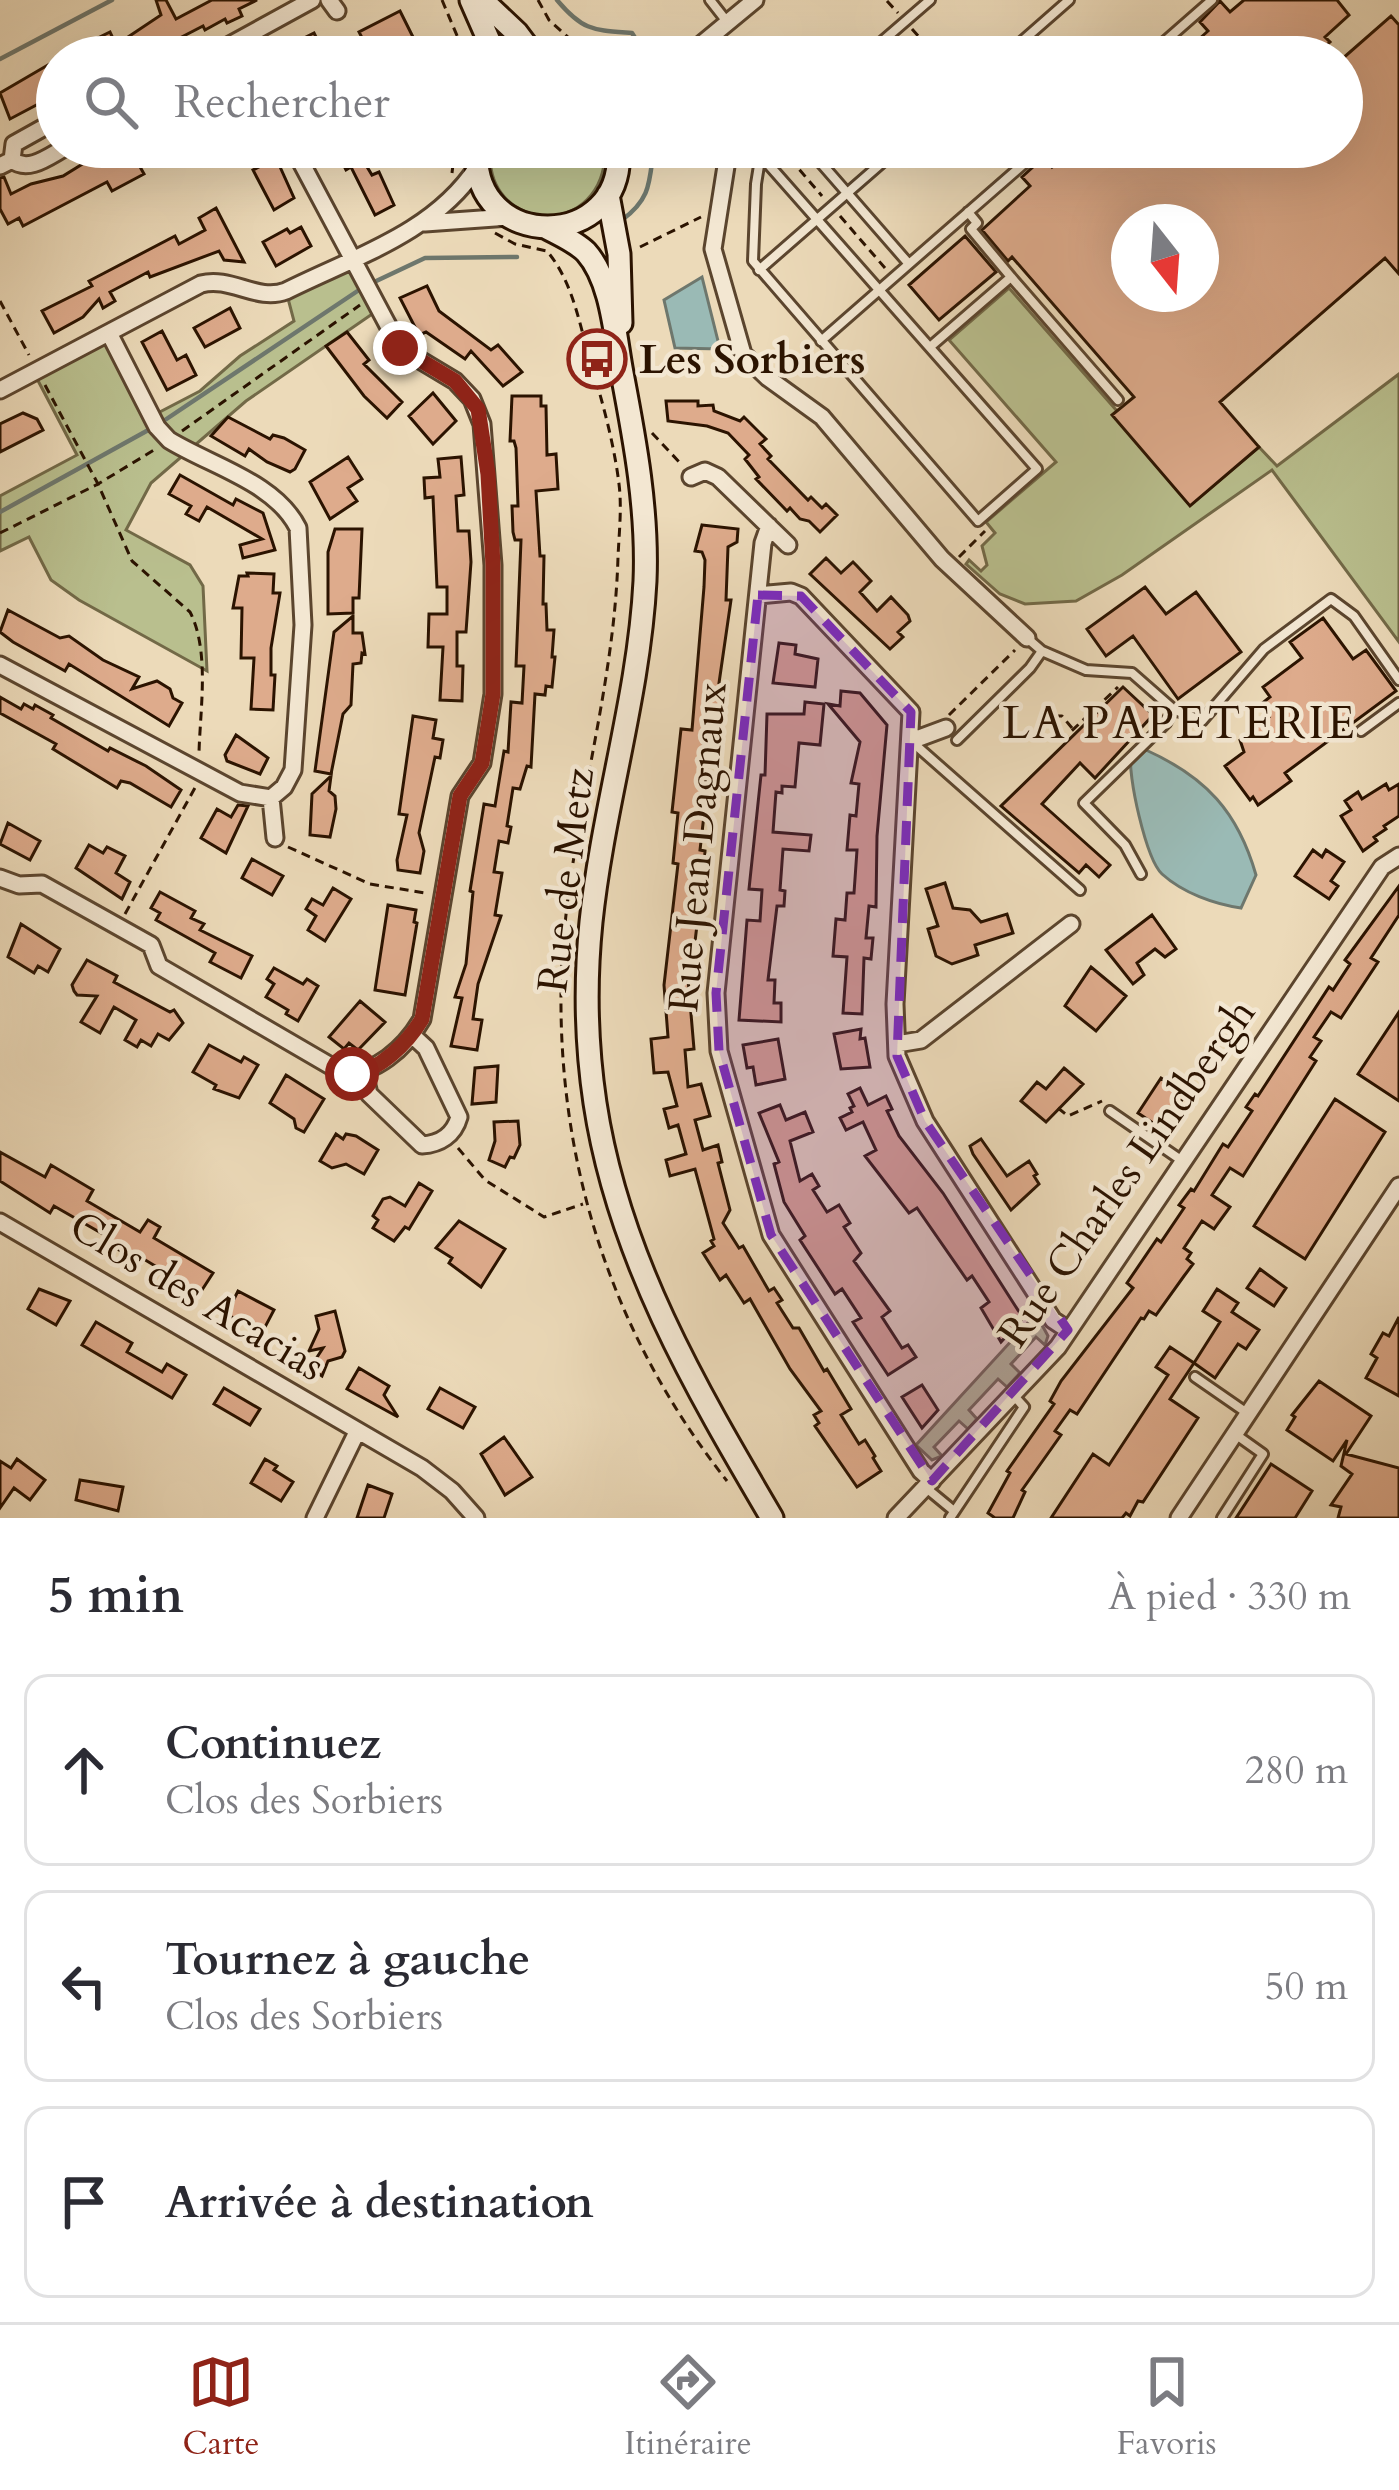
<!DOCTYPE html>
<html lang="fr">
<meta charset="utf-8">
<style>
body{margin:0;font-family:Cardo,serif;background:#f2f2f3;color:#2b2b33}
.compass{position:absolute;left:1111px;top:204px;width:108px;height:108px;border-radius:50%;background:#fff;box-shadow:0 12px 48px #0002;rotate:163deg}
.stop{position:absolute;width:36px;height:36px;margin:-27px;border:9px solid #8f2418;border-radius:50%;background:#fff}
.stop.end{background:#8f2418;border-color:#fff;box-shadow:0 3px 12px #0008}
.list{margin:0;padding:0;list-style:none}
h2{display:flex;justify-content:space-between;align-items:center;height:156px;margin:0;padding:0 48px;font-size:51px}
h2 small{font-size:39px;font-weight:400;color:#7c7c81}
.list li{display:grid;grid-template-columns:78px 1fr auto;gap:36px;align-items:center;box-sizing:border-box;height:192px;margin:0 24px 24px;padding:0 24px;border:3px solid #e1e1e2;border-radius:24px}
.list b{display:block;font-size:45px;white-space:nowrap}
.list p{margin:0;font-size:39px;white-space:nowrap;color:#7c7c81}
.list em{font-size:39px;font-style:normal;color:#7c7c81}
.icon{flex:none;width:66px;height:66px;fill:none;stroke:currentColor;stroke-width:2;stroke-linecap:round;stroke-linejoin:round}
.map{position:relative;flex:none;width:1399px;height:1518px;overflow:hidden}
.search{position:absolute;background:#fff;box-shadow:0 12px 48px #0002;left:36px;right:36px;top:36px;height:132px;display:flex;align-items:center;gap:30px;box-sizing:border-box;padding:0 42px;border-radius:66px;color:#7c7c81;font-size:45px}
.sheet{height:804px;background:#fff}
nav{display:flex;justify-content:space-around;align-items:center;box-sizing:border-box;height:168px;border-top:3px solid #e1e1e2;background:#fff;font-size:33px;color:#7c7c81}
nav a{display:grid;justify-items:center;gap:6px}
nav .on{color:#8f2418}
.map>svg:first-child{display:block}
.green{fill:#b9bf8e;stroke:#726947;stroke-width:3}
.water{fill:#9abab5;stroke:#6e776d;stroke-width:3}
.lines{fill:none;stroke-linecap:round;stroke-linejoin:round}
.stream{stroke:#6e776d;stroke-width:4.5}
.building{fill:#deab8c;stroke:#2b1300;stroke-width:3;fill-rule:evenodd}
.service-casing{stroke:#5b452e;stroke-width:14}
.minor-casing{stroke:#5b452e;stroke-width:21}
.secondary-casing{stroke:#2b1300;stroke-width:27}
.path{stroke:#2b1300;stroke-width:3;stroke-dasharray:9 6;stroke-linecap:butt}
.service{stroke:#f3e7d2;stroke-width:8}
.minor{stroke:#f3e7d2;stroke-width:15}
.secondary{stroke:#f3e7d2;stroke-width:21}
.route{stroke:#8f2418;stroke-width:15}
.marked{fill:#7b2cbf;fill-opacity:0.2;stroke:#7b2cbf;stroke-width:9;stroke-dasharray:24 15;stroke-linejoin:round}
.labels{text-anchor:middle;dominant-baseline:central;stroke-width:9;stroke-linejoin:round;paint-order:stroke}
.poi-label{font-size:42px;font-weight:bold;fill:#2b1300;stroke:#f3e7d2;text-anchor:start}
.street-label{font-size:42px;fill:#2b1300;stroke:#f3e7d2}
.neighbourhood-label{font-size:45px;letter-spacing:3px;fill:#2b1300;stroke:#f3e7d2}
</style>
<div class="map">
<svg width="1399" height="1518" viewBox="0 0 1399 1518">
<rect width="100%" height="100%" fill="#ecdab9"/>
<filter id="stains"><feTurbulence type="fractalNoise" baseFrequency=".00167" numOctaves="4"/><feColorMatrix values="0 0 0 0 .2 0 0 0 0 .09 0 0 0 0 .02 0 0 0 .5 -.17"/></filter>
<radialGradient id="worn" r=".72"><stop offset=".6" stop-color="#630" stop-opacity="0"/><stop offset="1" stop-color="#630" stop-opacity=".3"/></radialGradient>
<!-- green -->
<path class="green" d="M491 147H605C608 243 480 234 491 147Z
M351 259 378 310 246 401 151 483 126 530 190 565 203 586 207 671 79 600 51 580 29 537 0 551V496L77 455 34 373 109 333 152 416 200 391 240 356 294 321 286 291Z
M1009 288 1117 411 1190 505 1259 447 1277 466 1399 374V642L1272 470 1122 575 1076 601 1025 604 1000 594 966 564 969 560 981 571 987 565 982 546 995 533 986 522 1056 462 949 340Z
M1036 1314 1048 1336 1045 1345 1036 1337 1011 1364 1020 1373 1007 1387 998 1379 969 1410 977 1419 968 1429 959 1421 934 1447 942 1456 932 1460 916 1445Z"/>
<!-- water -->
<path class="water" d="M702 277 720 349 675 348 664 300Z
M1146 750C1206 777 1238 812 1256 875L1241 908C1214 904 1183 893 1162 874 1146 859 1127 774 1131 753Z"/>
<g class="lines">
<!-- stream -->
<path class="stream" d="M557 0C583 31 593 30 632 33L639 44
M0 59 112 0
M622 220C652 198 649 181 654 147
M372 283 425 258 517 257
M162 422 362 288
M0 512 152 428"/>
</g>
<!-- building -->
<path class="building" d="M156 0H166L176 19 212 0H257L239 9 242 16 227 23 225 19 205 30 203 26 143 57H94L103 52 96 39 110 32 116 45 161 15Z
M1244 0H1337L1349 15 1325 37 1330 42 1313 57H1179L1208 31 1200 22 1220 1 1230 12Z
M400 11 414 39 372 57 359 32Z
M1391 16 1399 25V274L1385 258 1220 402 1259 447 1190 506 1112 415 1134 397 1012 257 1008 261 982 230 1030 186 1022 177 1044 157 1052 167 1076 147H1342V59ZM1129 222H1201V294H1129Z
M314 33 326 57H266Z
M53 62 57 70V94L10 119 0 93Z
M110 147H129L144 174 112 191 107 182 23 226 19 218 8 224 0 209V178L4 177 11 194 31 184 63 176Z
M344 147H355L372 175 379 172 394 205 375 215 351 167 346 170 339 156Z
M276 158 294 198 274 210 253 170Z
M216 208 244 262 224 260 219 251 150 277 148 272 110 292 115 301 103 308 99 299 83 317 54 333 42 311 92 286 89 281 175 236 179 244 205 230 199 218Z
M301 227 311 246 276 266 263 242 287 229 290 233Z
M965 236 996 272 939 320 909 285Z
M427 286 439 311 491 350 498 345 522 372 503 386 471 351 465 359 426 332 419 335 400 298Z
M230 308 240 328 205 347 194 328Z
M162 331 177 360 186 355 196 375 167 390 142 342Z
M347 332 369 360 364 364 402 402 387 418 364 396 326 346Z
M433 393 456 421 433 444 409 416Z
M512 396H541V406H546L547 455 556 454 558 489 536 491 540 556H544L543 604H546L547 630H554L552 657H555L552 687 546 686 545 695 535 694 531 767 527 766 520 789 513 788 507 826 511 827 508 843 499 841 494 872 502 873 495 915 501 916 478 984 473 1019 482 1020 477 1050 451 1046 462 998 455 997 466 964 473 892 470 891 484 804 495 806 504 751 508 752 511 702 522 703 524 666H516L521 540H515L513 532 512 506H518L516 448 514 441H510Z
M666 401H698V406L713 405 714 411 740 421 744 417 766 439 760 444 771 456 768 459 808 500 811 497 822 508 826 504 837 515 820 532 809 521 800 519 790 508 787 511 756 479 759 477 745 459 749 455 728 433 707 426 668 421Z
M23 413 37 419 43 430 0 452V424Z
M228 417 270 439 273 435 284 438 305 450 295 469 290 472 267 462 249 449 245 456 211 436Z
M348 457 362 479 348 488 357 501 330 519 310 482Z
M461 457 464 495 456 496 458 531H469L471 562 466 632H457V666H463L462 701 440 700 443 647H428L429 614H447V587H437L433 497 425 498 424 478 440 477 438 459Z
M180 475 233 505 236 499 263 513 275 550 243 558 240 545 262 539 207 507 199 521 186 514 191 506 169 494Z
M702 525 738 529 737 542 728 547 726 600H731L719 683 722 684 719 715 707 713 703 748 715 749 713 765 707 764 704 800 711 801 709 816 704 815 700 850 705 851 704 866 692 967H687L694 1049 685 1050 688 1087 701 1084 710 1116 695 1120 703 1150 718 1145 722 1162 718 1163 730 1210 723 1223 739 1248 743 1246 769 1291 774 1288 782 1300 777 1303 793 1328H799L824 1371 827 1369 851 1409 841 1415 859 1444 865 1440 875 1456 873 1458 881 1471 857 1487 815 1426 819 1423 814 1415 821 1411 790 1369 750 1299 744 1303 726 1275 720 1280 703 1253 714 1246 711 1241 714 1239 695 1169 670 1176 666 1160 686 1154 678 1125 669 1128 664 1109 677 1106 668 1072 654 1073 651 1039 668 1037 664 985 678 864 673 863 678 813 672 812 681 729 692 730 704 587 705 560 702 552 695 551Z
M335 529H362L359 598H353V613L328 614V552Z
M826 558 841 573 853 562 857 566 871 581 860 592 877 611 891 597 908 615 910 621 898 632 903 637 890 649 810 574Z
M247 573 274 574 273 593H280L271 648V675H275L273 710 251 709 254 658H241L242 608H233L239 576H248Z
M1145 587 1166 614 1196 592 1241 652 1178 699 1133 636 1106 656 1087 629Z
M8 610 60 638 69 636 103 660 139 677 132 689 157 681 170 689 173 698 182 703 169 726 69 664 65 671 13 642 0 632Z
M353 616V633H362L365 654 362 653 361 663 353 664 351 705 343 714 331 774 315 771 334 632Z
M1323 618 1353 659 1366 650 1396 691 1285 773 1291 781 1258 805 1253 797 1250 800 1225 766 1244 752 1240 740 1269 717 1260 705 1270 697 1263 687 1302 658 1290 642Z
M779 643 796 645 795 654 818 659 815 687 773 683Z
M1123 687 1153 715 1095 778 1080 763 1042 804 1110 865 1099 877 1086 865 1079 873 1001 806Z
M841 691 860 693 887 725 877 836 876 907 869 906 866 938H873L871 959 864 958 862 1014 843 1013 847 957 833 956 836 919 845 920 847 893H854L857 850H847L850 815 856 816 859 784 851 783 860 742 828 704 840 706Z
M0 697 21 709 24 704 33 709 35 705 53 715 51 718 108 751 110 748 146 766 181 790 171 807 130 783 121 781 117 788 53 749 56 744 0 713Z
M805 702 824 704 820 745 799 743 795 787 782 786V793L776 792 773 832 811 835 809 851 783 849 780 890 785 891 784 906H777L768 980H775L774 1003H781V1022L739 1020 747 920 760 921 762 890 749 889 761 775H765L767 714H804Z
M413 716 436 720 433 738 443 740 440 758 435 757 419 833 424 851 420 873 398 870 397 860 407 815 399 814Z
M236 735 268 758 260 774 227 761 225 755Z
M331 776 329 791 335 796 336 809 330 837 310 835 312 794Z
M1386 784 1389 790 1399 784V816L1384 826 1386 829 1374 837 1377 841 1363 851 1341 816 1351 810 1345 801 1358 792 1362 799Z
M238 805 248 806 226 853 201 838 217 809 231 817Z
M8 823 40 841 30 860 0 844Z
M89 845 103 853 107 847 125 856 116 873 130 882 122 899 76 868Z
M1313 850 1322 857 1326 850 1344 862 1331 881 1338 886 1329 899 1295 876Z
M252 859 283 876 272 895 242 878Z
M945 883 953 908 970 910 981 922 1007 914 1013 933 975 945 978 955 952 964 936 956 928 929 938 926 926 889Z
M1399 886V915L1371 958 1378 962 1341 1018 1331 1012 1314 1037 1321 1041 1310 1057 1316 1061 1243 1176 1230 1168 1212 1195 1230 1207 1214 1229 1202 1221 1184 1248 1191 1253 1187 1259 1193 1264 1184 1276 1156 1315 1149 1311 1144 1319 1141 1318 1077 1414 1070 1410 1055 1431 1061 1435 1022 1490 1025 1492 1013 1518H995L988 1513 1010 1473 1007 1471 1054 1404 1050 1401 1061 1381 1133 1288 1127 1283 1157 1239 1161 1242 1184 1208 1179 1205 1191 1189 1194 1191 1223 1144 1228 1147 1252 1111 1246 1107 1255 1094 1258 1096 1329 987 1333 990 1350 964 1345 960Z
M333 888 351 899 325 941 308 930 316 916 306 909 312 899 323 905Z
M160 892 195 911 191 918 204 924 200 930 252 956 241 978 210 962 215 953 156 920 160 913 151 908Z
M388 905 416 910 414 922 417 923 405 995 375 990Z
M1152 915 1176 949 1165 957 1155 949 1137 963 1144 975 1133 984 1106 950Z
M21 924 60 949 48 972 38 966 34 973 8 957Z
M87 960 117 976 114 982 170 1012 174 1010 183 1023 169 1040 158 1034 151 1046 141 1040 137 1047 125 1040 136 1020 114 1007 100 1033 81 1022 97 996 77 995 74 991 72 985Z
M1091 967 1126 996 1096 1031 1065 1006Z
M274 968 303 984 307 979 318 986 298 1021 286 1014 288 1010 266 997 274 984 267 979Z
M360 1001 385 1022 358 1050 349 1043 344 1049 329 1037Z
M1399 1012V1101L1358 1074Z
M861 1029 860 1039 865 1038 870 1067 841 1069 834 1034Z
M778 1039 785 1079 756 1085 753 1067 747 1068 743 1045Z
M209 1045 241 1062 244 1057 258 1065 239 1098 214 1089 216 1085 193 1072Z
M498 1066 496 1102 472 1104 475 1068Z
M1064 1068 1083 1084 1046 1122 1021 1101 1037 1082 1046 1089Z
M286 1075 324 1099 304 1132 296 1128 294 1119 270 1103Z
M1161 1078 1186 1094 1172 1115 1180 1121 1171 1135 1138 1113Z
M860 1088 868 1105 886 1096 892 1109 887 1111 899 1136 943 1193 1023 1318 1001 1342 981 1308 989 1302 972 1276 967 1280 917 1208 909 1213 865 1156 876 1150 863 1122 846 1130 840 1118 852 1112 850 1108 854 1106 848 1094Z
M1335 1099 1385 1132 1305 1259 1254 1226Z
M780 1105 786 1120 805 1112 813 1132 790 1141 800 1181 812 1174 819 1186 813 1190 827 1212 839 1205 850 1223 844 1227 861 1253 854 1261 890 1311 882 1317 902 1348 908 1345 916 1357 888 1375 853 1322 861 1318 842 1289 835 1294 800 1240 805 1236 784 1202 774 1164 779 1162 759 1113Z
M518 1121 520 1145 514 1158 510 1157 505 1167 489 1160 495 1141 494 1122Z
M336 1134 343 1139 346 1134 356 1136 378 1150 364 1174 346 1164 332 1168 320 1161Z
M981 1139 1007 1176 1029 1161 1037 1174 1034 1176 1039 1184 1011 1210 973 1154 970 1146Z
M0 1152 45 1177 51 1165 93 1190 87 1201 140 1232 148 1220 160 1227 154 1238 213 1273 200 1293 142 1258 140 1262 105 1242 108 1237 54 1206 50 1213 0 1181Z
M419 1183 432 1191 409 1229 405 1227 394 1241 373 1228 378 1220 373 1216 383 1199 390 1197 405 1206Z
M459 1221 505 1249 481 1287 449 1263 452 1258 436 1248Z
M1260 1269 1286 1288 1274 1306 1247 1288Z
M39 1289 70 1301 56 1325 28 1309Z
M1217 1289 1238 1303 1232 1312 1259 1330 1246 1349 1238 1344 1215 1378 1194 1363 1220 1322 1203 1311Z
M238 1291 274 1310 264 1329 226 1315Z
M335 1311 345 1351 342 1357 328 1361 322 1376 310 1368 323 1348 309 1351 319 1329 316 1316Z
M1399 1317V1396L1366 1378 1377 1358 1371 1354 1383 1333 1389 1336Z
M96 1322 132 1343 127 1352 162 1372 167 1364 186 1375 172 1398 82 1345Z
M1170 1347 1194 1363 1170 1399 1198 1418 1143 1502 1138 1501 1130 1516 1126 1513 1122 1518H1051L1093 1454 1109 1465 1168 1375 1156 1367Z
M359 1368 389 1386 384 1395 398 1417 347 1389Z
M1319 1381 1371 1416 1346 1454 1399 1468V1518H1338L1341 1507 1331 1505 1352 1474 1341 1466 1347 1440 1333 1461 1287 1430 1295 1417 1292 1415Z
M922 1385 938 1410 922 1428 902 1397Z
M224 1388 260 1409 250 1425 214 1404Z
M440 1388 475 1407 463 1428 428 1409Z
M504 1437 532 1477 505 1495 481 1454Z
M17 1459 45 1480 30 1500 14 1488 0 1508V1461L11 1468Z
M265 1459 277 1466 274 1470 293 1482 281 1501 251 1483Z
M1271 1464 1312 1491 1295 1518H1236Z
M80 1480 123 1487 118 1511 76 1500Z
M368 1485 392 1494 384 1518H357Z"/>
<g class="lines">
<defs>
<path id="service" d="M710 0 728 23
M864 57 930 0
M1004 57 1069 0
M1147 57 1212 0
M807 147 909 264 1043 147
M761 156 1037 469 978 521 753 261 756 184 762 147H763
M759 270 900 147
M1011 277 1118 400
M821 341 909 264
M930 347 1011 277 971 229 977 223 968 212
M1027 638 1042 651 1086 670 1132 673 1173 709 1202 721 1264 649 1331 599 1354 616 1399 680
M1361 731 1399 703
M957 740 1030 668 1042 651
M911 741 1080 890
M1141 874 1125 845 1084 803 1166 723 1173 709
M1110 1111 1181 1160
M1195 1377 1247 1413
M925 1487 954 1511
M950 1518 1024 1407 1014 1396
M1222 1518 1263 1454 1235 1434"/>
<path id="minor" d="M329 0 337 11
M208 57 312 0
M686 57 755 0
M729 147 713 249 743 354 768 378 822 417 942 559 1027 638
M12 160 14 144 57 120
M0 166 12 160C29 173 49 156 66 147
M425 223 509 217
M0 390 201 284C231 276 257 302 286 291 354 257 434 233 477 167
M691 477 705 471 718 477 788 545
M769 526 763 543 716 993 719 1051 771 1235 921 1471 932 1481
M758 595 791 592 801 596 911 712 895 1004 897 1056 925 1121 1053 1320 1068 1330
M0 665 240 793 271 798 284 787 293 770 303 625 298 528C275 482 211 466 169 440L157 427 109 333
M911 741 946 728
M271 798 275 838
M0 878 19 885 42 884 151 945 159 966 341 1072C374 1077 406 1047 422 1019L460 796 482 763 493 694V565L482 424 472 399 455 381 400 348 294 149
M897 1044 921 1040 1071 924
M364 1073 369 1094 422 1145C440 1144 454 1135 459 1117L426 1048 412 1035
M0 1222 422 1468 452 1491 476 1518
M315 1518 357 1432
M896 1518 1058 1347 1382 867 1399 856
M1179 1518 1399 1186"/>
<path id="secondary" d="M471 0 496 57
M482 0 517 33 535 57
M477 147C468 254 628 253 618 147
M608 195 619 254 621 323
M547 228C560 235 576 242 586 252 612 281 615 336 622 373 635 441 648 511 645 581 639 696 603 807 591 922 585 981 586 1043 595 1103 618 1256 695 1387 772 1518"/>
</defs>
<!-- service casing -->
<use href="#service" class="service-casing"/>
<!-- minor casing -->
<use href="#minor" class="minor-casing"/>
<!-- secondary casing -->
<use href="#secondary" class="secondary-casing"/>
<!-- path -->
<path class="path" d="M442 0 466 57
M538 0 549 20 590 57
M887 1 898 13
M912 29 937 57
M780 147 822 196
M452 173 455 147
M840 216 885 268
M495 233 515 244 547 251C573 282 579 323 590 360 602 400 614 443 619 484 622 508 619 534 618 557 614 703 563 844 561 991 559 1171 615 1339 727 1481
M640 247 701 217
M0 301 29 355
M45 385 98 484 132 561 190 612C210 651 200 710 199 753
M182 431 360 305
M652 433 682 465
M0 533 98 484 154 450
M959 557 985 531
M949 715 1015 650
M1054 716H1062L1072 728
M1061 741 1118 687
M288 847 370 884 425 893
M125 914 196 786
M1058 1108 1068 1116 1102 1101
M458 1148 485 1180 544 1217 583 1204"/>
<!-- service -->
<use href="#service" class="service"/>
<!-- minor -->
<use href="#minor" class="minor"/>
<!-- secondary -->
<use href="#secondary" class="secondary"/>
</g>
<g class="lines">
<!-- route -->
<path class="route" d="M352 1074C380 1071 408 1042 422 1019L460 796 482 763 493 694V565L488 474 478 409 455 381 400 348"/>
</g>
<!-- marked area -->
<path class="marked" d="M758 595 801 596 911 712 897 1056 925 1121 1068 1330 932 1481 771 1235 719 1051 716 993Z"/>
<!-- icons -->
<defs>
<symbol id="bus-ring" viewBox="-11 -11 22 22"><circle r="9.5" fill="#f3e7d2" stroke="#8f2418" stroke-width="1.5"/><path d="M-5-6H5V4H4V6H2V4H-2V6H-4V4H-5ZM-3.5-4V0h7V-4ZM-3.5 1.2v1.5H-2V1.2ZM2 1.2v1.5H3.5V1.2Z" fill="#8f2418"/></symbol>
</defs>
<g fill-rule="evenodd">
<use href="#bus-ring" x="564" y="326" width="66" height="66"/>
</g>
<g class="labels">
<!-- poi labels -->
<g class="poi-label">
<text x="639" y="359">Les Sorbiers</text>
</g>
<!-- street labels -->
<g class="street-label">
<text transform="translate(698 847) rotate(-85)">Rue Jean Dagnaux</text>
<text transform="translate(566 880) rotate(-83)">Rue de Metz</text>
<text transform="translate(1127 1173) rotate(-55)">Rue Charles Lindbergh</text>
<text transform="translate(197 1296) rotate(31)">Clos des Acacias</text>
</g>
<!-- neighbourhood labels -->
<g class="neighbourhood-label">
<text x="1180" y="723">LA PAPETERIE</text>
</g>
</g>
<rect width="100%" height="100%" filter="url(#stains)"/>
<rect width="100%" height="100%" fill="url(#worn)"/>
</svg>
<svg class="compass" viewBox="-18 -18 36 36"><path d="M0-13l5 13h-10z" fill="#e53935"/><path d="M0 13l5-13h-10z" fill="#7c7c81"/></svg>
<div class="stop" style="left:352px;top:1074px"></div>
<div class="stop end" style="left:400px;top:348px"></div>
<div class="search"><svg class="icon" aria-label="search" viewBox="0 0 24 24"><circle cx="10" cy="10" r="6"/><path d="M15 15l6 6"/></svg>Rechercher</div>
</div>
<section class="sheet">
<h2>5 min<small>À pied · 330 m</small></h2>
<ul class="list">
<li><svg class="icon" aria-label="ahead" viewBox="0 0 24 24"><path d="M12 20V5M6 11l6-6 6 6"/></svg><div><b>Continuez</b><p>Clos des Sorbiers</p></div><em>280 m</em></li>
<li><svg class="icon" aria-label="left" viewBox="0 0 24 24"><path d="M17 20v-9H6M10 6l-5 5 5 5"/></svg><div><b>Tournez à gauche</b><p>Clos des Sorbiers</p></div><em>50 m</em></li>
<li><svg class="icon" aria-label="arrive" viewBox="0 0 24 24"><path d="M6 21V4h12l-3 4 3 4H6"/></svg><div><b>Arrivée à destination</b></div></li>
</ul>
</section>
<nav>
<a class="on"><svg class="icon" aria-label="map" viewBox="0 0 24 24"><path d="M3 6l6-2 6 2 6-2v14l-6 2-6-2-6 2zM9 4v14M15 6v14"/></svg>Carte</a>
<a><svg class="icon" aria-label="directions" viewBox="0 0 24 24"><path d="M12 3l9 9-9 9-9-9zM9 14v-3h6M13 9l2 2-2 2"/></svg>Itinéraire</a>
<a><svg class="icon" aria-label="saved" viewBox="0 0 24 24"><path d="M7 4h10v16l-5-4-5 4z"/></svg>Favoris</a>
</nav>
